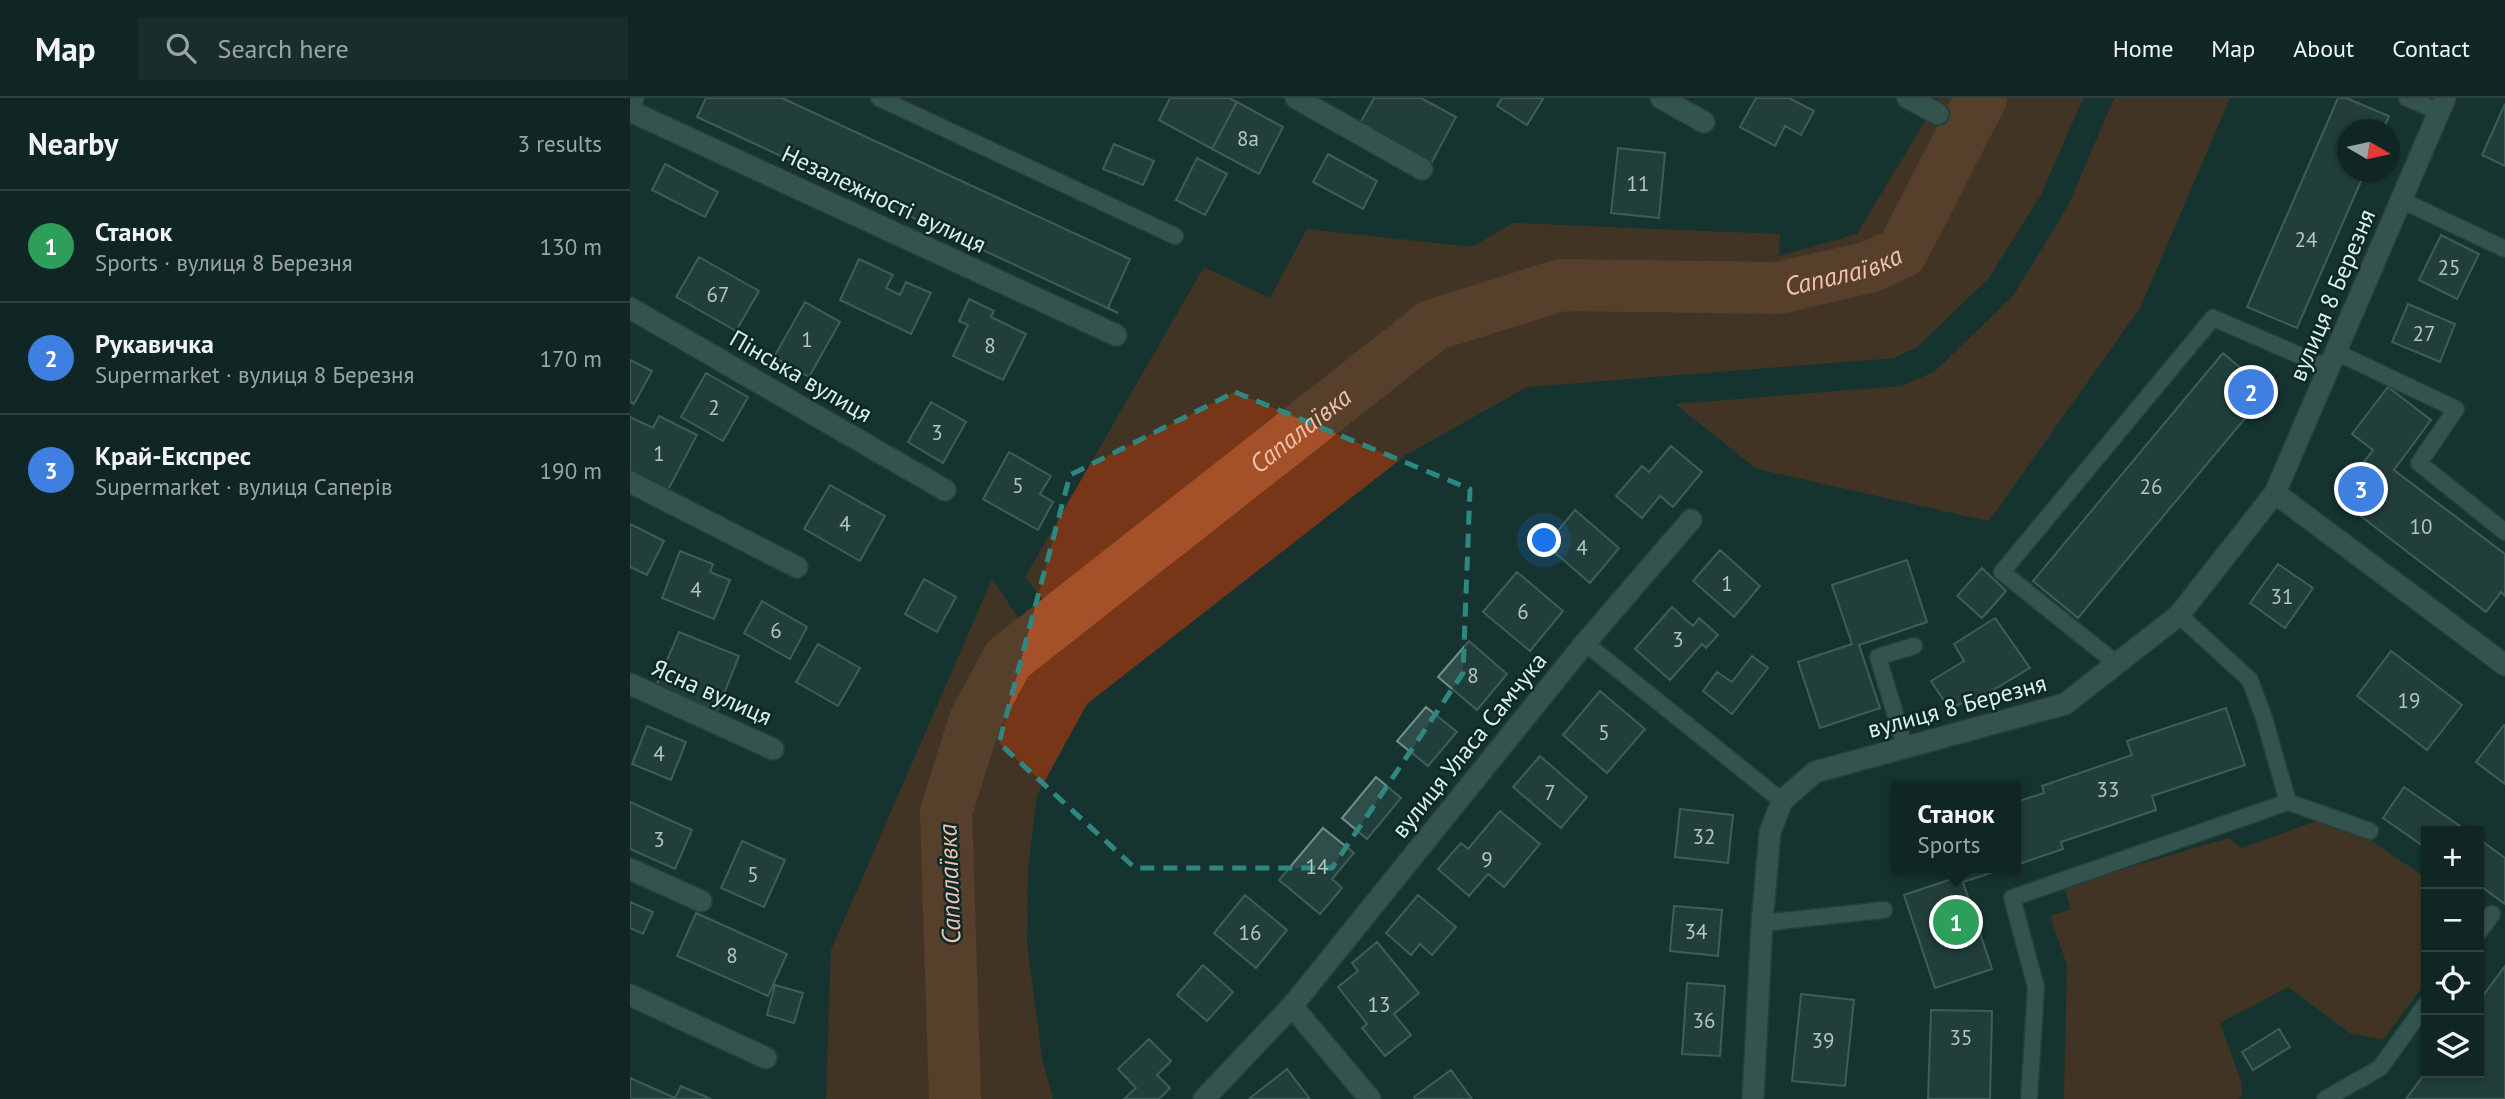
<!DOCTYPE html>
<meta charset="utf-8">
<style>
body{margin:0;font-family:"PT Sans",sans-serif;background:#192e2c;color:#f1f3f6}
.controls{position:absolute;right:21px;bottom:21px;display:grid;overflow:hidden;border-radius:0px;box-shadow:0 2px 5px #0004}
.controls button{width:63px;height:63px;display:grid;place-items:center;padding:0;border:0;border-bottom:2px solid #304341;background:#102624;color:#f1f3f6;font:35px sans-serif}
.compass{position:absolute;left:1707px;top:21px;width:63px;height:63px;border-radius:50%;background:#102624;box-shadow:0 2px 5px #0004;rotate:99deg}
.you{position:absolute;left:915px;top:443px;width:24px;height:24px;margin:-18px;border:5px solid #fff;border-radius:50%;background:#1a73e8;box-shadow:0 0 0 10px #1a73e833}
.badge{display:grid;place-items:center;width:46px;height:46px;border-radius:50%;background:#b45309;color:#fff;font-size:23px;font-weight:700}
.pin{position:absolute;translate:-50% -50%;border:4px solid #fff;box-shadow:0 2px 7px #0006}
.popup{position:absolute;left:1261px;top:684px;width:130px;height:91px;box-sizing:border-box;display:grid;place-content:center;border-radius:0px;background:#102624;filter:drop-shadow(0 2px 5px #0005);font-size:23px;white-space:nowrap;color:#9ca5a6}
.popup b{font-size:26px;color:#f1f3f6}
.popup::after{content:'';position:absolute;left:50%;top:100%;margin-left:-14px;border:14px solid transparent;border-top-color:#102624}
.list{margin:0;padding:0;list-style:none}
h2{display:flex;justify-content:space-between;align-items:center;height:91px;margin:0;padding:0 28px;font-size:30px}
h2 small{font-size:23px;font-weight:400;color:#9ca5a6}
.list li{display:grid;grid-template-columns:46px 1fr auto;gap:21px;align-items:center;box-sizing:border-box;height:112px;padding:0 28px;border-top:2px solid #304341}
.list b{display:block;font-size:26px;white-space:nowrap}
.list p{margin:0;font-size:23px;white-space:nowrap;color:#9ca5a6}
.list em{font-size:23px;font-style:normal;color:#9ca5a6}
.icon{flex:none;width:38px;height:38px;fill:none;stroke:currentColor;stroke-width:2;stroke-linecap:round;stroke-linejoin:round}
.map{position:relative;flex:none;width:1875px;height:1001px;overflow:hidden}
header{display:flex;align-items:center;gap:42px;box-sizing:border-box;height:98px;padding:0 35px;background:#102624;border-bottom:2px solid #304341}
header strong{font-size:33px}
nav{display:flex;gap:38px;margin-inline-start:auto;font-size:24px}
.search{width:490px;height:63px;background:#192e2c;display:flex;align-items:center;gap:18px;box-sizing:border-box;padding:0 24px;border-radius:0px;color:#9ca5a6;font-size:26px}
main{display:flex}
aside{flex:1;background:#102624}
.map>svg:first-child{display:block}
.green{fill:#773617}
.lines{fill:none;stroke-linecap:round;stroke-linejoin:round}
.river{stroke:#a45028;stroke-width:52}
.building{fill:#304d49;stroke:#70908b;stroke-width:2}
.lane-casing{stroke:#354e4b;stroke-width:19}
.street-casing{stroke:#354e4b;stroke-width:24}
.secondary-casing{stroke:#354e4b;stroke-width:24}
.lane{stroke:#597873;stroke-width:16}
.street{stroke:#597873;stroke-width:21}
.secondary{stroke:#597873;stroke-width:21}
.marked{fill:none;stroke:#2e8881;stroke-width:5;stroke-dasharray:14 9;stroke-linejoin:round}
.labels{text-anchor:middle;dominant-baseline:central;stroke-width:5;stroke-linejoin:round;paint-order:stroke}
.number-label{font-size:21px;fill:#b2c6c2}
.street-label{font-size:24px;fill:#ddeeeb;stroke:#0b2926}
.water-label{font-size:26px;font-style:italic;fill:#f1c1ad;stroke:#0b2926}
</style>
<header>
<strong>Map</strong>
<div class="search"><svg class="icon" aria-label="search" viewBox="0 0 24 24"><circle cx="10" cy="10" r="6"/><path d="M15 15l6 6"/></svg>Search here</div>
<nav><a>Home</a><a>Map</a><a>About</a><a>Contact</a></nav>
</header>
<main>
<aside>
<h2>Nearby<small>3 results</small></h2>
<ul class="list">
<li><span class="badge" style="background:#2e9e5b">1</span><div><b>Станок</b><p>Sports · вулиця 8 Березня</p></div><em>130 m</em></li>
<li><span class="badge" style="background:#3f7fe0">2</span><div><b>Рукавичка</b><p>Supermarket · вулиця 8 Березня</p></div><em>170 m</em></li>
<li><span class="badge" style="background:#3f7fe0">3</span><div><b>Край-Експрес</b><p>Supermarket · вулиця Саперів</p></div><em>190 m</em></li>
</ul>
</aside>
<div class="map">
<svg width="1875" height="1001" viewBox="0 0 1875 1001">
<rect width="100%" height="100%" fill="#163330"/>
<!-- green -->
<path class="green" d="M1309 0H1453L1412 95 1359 180 1287 249 1264 260 897 289 776 357 457 606 407 697 398 769 397 846 412 960 423 1001H196L201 852 362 481 392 525 416 506 395 479 574 169 640 200 677 131 842 149 883 125 1150 136 1149 158 1227 136Z
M1484 0H1600L1510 210 1359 423 1127 371 1045 306 1271 288 1304 274 1383 198 1438 108Z
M1689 722 1739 741 1796 780V884L1753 942 1720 935 1658 889 1590 925 1611 983 1612 998 1607 1001H1434L1437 867 1420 818 1441 811 1434 789 1598 740 1612 750Z"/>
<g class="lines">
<!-- river -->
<path class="river" id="s1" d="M325 1001 316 714 345 622 378 561 803 227 931 187 1148 190 1240 169 1272 154 1351 0"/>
</g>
<!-- building -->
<path class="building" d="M76 0H152L500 161 478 210 488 215 67 19Z
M540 0H599L607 4 582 51 529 22Z
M744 0H791L826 19 801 66 729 27Z
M872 0H911L913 1 897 27 867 8Z
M1126 0H1159L1184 13 1171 37 1155 28 1145 48 1110 29Z
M1708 0H1716L1759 18 1753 32H1717V74H1735L1667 230 1617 209Z
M607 4 653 29 629 76 582 51Z
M1875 6V68L1852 57Z
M484 46 524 63 513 87 473 71Z
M988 50 1035 55 1029 120 981 115Z
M698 56 747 83 733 111 683 84Z
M567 60 597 76 575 117 546 102Z
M35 66 88 94 75 119 22 92Z
M1811 137 1849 156 1827 201 1789 182Z
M69 159 129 193 106 233 46 199Z
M229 161 263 177 256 190 270 197 276 184 301 195 281 236 210 202Z
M339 201 364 213 361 219 396 236 373 282 323 258 338 227 329 223Z
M175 204 210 224 179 279 144 259Z
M1778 206 1825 226 1810 264 1762 244Z
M1593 255 1638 293 1448 520 1403 483Z
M0 262 22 273 4 306 0 304Z
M76 275 118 299 93 343 51 319Z
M1758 289 1801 322 1764 372 1875 456V498L1871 494 1856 514 1707 400 1743 352 1722 336Z
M301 304 336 324 313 365 278 344Z
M29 318 67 337 38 392 0 372V319L23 330Z
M1041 348 1072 374 1043 409 1030 398 1012 420 986 398 1012 368 1019 374Z
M379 354 421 378 410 396 423 404 408 432 353 401Z
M200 387 255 418 230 463 174 431Z
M945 412 989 450 960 485 916 447Z
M0 426 34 443 17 477 0 469Z
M1090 452 1130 488 1104 519 1063 483Z
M50 453 83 466 80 474 100 482 84 521 32 500Z
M1277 462 1297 524 1229 547 1250 610 1190 630 1168 564 1222 546 1202 487Z
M1648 466 1683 490 1655 530 1620 505Z
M1352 470 1376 493 1352 520 1327 498Z
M887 474 933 513 900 553 853 514Z
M294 481 326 499 307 534 275 516Z
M132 503 177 529 160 561 114 535Z
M1042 509 1063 528 1069 520 1088 537 1076 550 1072 546 1040 582 1005 551Z
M1365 520 1400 570 1353 598 1319 610 1301 583 1334 563 1324 546Z
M49 534 109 558 87 613 26 588Z
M839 543 877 576 847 612 808 579Z
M188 546 230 570 208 608 166 584Z
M1761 553 1832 607 1797 652 1727 598Z
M1122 558 1138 570 1102 616 1073 593 1087 574 1102 584Z
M970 593 1015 631 977 675 933 637Z
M796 609 827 634 798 668 767 643Z
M1596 610 1615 667 1522 698 1526 712 1431 744 1433 751 1386 767V704L1414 695 1412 688 1502 657 1497 643Z
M1874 627 1875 628V686L1846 664Z
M17 628 56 644 41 682 2 666Z
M910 658 957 699 931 730 883 689Z
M746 679 771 700 737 741 712 720Z
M1774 689 1837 733H1796V750L1753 720Z
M0 704 62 732 45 771 0 751Z
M1050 711 1103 717 1098 765 1045 759Z
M870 713 910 746 874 789 858 776 839 798 808 771 831 745 838 751Z
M693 730 724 755 702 781 712 790 690 816 649 782Z
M1849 741 1875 760V806L1849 787Z
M112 743 155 762 134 809 91 790Z
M1328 770H1376L1333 784 1362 871 1305 890 1274 797 1331 778Z
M615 797 657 832 626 870 584 835Z
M788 797 826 829 802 857 790 846 781 857 756 835Z
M0 804 23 814 13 836 0 830Z
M1044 808 1092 812 1088 858 1040 853Z
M66 815 157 856 138 898 47 858Z
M747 844 789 895 764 916 781 937 755 958 732 930 737 926 708 889 728 873 722 865Z
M573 867 603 894 577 923 547 897Z
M1875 868V1001H1776L1796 974 1849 975V903Z
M1057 885 1095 888 1090 958 1052 956Z
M145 887 173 895 164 925 137 917Z
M1171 896 1224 902 1215 988 1162 983Z
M1301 912 1362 913 1360 1001H1298Z
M1649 931 1660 949 1623 972 1612 954Z
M519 941 541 963 527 977 540 990 529 1001H494L506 990 488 971Z
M657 971 680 1001H619Z
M821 972 842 1001H785L784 999Z
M0 980 45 1000 51 988 81 1001H0Z"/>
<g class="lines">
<defs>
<path id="lane" d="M249 0 545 138
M1777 0 1809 14
M1771 102 1875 151
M1706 254 1826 311 1789 365 1875 434
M955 545 1152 703
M1487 566 1372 474 1583 220 1699 270
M1275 649 1248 559 1284 548
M1658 704 1740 733
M1132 825 1254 812
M1849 834 1862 816
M1399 1001 1406 889 1382 800 1658 704 1634 620 1620 582 1549 517
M1695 1001 1750 970 1796 906"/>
<path id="street" d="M666 0 792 71
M1031 0 1074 24
M1278 0 1308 16
M0 13 486 237
M0 210 315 392
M0 384 167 469
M1645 395 1875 567
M0 586 143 651
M0 771 71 803
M0 897 136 960
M574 1001 662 908
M740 1001 662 908 955 545 1061 422
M1123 1001 1132 825 1140 734 1152 703 1185 674 1435 606 1549 517 1645 395 1815 0"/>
<path id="secondary" d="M0 7 3 0"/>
</defs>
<!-- lane casing -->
<use href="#lane" class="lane-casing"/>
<!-- street casing -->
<use href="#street" class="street-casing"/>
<!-- secondary casing -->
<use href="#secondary" class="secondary-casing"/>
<!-- lane -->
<use href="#lane" class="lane"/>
<!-- street -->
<use href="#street" class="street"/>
<!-- secondary -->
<use href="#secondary" class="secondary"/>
</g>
<!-- marked area -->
<path d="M0 0H1875V1001H0ZM605 294 840 391 833 575 702 770H505L369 645 440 377Z" fill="#163330" fill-opacity=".55" fill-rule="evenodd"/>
<path class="marked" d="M605 294 840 391 833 575 702 770H505L369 645 440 377Z"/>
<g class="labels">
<!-- number labels -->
<g class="number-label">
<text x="618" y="40">8а</text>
<text x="1008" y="85">11</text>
<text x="1676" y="141">24</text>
<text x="1819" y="169">25</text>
<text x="88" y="196">67</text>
<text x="1794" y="235">27</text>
<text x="177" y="241">1</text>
<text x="360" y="247">8</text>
<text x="84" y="309">2</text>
<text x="307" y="334">3</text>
<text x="29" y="355">1</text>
<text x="388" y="387">5</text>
<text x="1521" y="388">26</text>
<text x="215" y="425">4</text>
<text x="1791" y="428">10</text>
<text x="952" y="449">4</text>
<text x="1097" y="485">1</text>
<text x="66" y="491">4</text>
<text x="1652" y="498">31</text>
<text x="893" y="513">6</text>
<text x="146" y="532">6</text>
<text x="1048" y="541">3</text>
<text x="843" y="577">8</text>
<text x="1779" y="602">19</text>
<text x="974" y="634">5</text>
<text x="29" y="655">4</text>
<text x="1478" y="691">33</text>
<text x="920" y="694">7</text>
<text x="1074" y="738">32</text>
<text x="29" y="741">3</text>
<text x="857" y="761">9</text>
<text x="687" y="768">14</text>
<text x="123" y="776">5</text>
<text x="1066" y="833">34</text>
<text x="620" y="834">16</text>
<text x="102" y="857">8</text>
<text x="749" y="906">13</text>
<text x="1074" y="922">36</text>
<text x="1331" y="939">35</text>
<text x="1193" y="942">39</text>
</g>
<!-- street labels -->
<g class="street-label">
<text transform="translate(254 101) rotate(25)">Незалежності вулиця</text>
<text transform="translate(1702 197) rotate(-67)">вулиця 8 Березня</text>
<text transform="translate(171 278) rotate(30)">Пінська вулиця</text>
<text transform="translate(82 594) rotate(24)">Ясна вулиця</text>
<text transform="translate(1327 608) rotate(-15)">вулиця 8 Березня</text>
<text transform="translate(839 647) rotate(-51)">вулиця Уласа Самчука</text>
</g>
<!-- water labels -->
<g class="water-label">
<text stroke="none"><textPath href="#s1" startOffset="1412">Сапалаївка</textPath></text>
<text stroke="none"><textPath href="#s1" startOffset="824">Сапалаївка</textPath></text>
<text transform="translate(319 786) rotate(-92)">Сапалаївка</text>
</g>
</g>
</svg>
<div class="controls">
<button>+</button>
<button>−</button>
<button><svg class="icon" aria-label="locate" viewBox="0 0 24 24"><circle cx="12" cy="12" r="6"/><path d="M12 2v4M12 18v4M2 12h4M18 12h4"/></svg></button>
<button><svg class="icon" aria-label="layers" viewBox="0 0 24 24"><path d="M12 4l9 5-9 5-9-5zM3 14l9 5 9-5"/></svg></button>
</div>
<svg class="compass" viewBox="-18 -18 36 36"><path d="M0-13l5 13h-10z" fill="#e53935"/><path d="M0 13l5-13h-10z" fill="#9ca5a6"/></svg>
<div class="you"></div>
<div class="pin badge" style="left:1326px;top:824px;background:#2e9e5b">1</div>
<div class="popup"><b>Станок</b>Sports</div>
<div class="pin badge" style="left:1621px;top:294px;background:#3f7fe0">2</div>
<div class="pin badge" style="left:1731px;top:391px;background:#3f7fe0">3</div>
</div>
</main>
